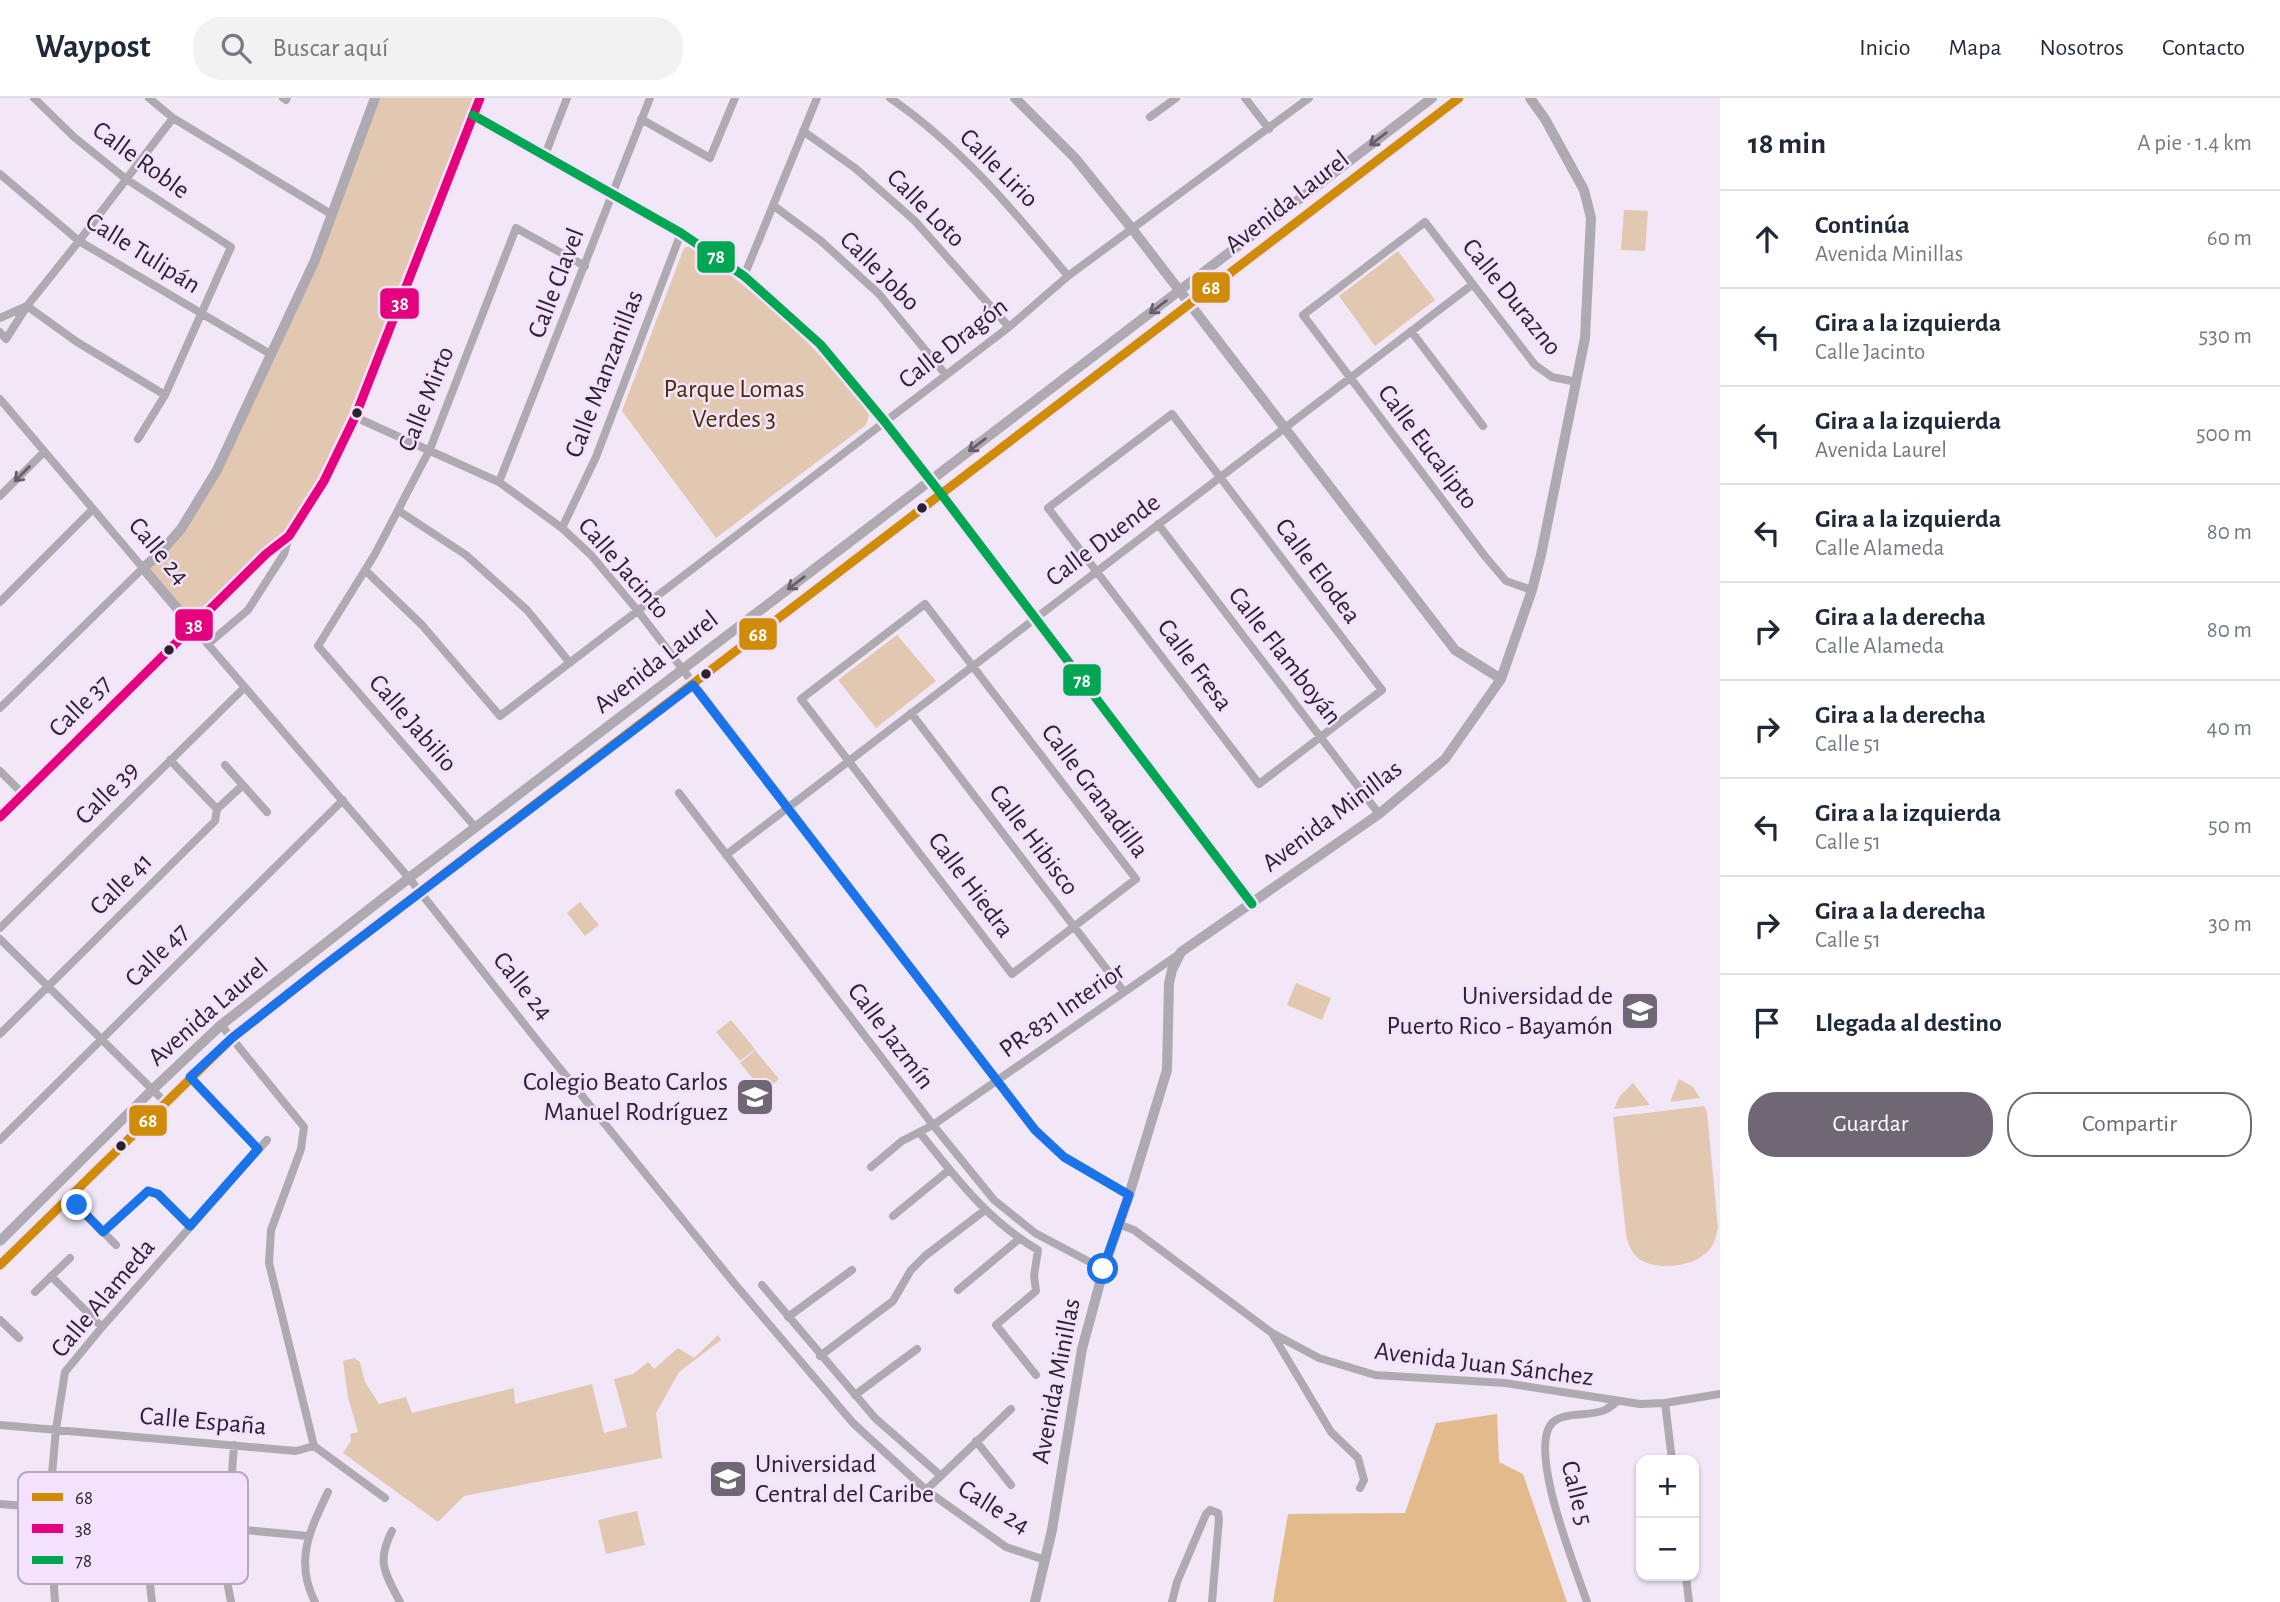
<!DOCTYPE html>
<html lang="es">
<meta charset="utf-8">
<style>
body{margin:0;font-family:"Alegreya Sans",sans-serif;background:#f2f2f3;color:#1f2937}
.controls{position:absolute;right:21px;bottom:21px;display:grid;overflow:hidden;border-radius:14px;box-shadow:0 2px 5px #0004}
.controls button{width:63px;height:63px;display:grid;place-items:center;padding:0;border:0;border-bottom:2px solid #e0e1e3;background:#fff;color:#1f2937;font:35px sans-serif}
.stop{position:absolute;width:21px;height:21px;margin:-16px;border:5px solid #1a73e8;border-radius:50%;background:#fff}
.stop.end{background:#1a73e8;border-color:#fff;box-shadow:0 2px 7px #0008}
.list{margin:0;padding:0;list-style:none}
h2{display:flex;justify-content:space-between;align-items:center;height:91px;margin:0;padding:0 28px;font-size:30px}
h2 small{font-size:23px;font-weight:400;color:#747a83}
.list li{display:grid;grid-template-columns:46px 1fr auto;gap:21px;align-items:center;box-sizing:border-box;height:98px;padding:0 28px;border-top:2px solid #e0e1e3}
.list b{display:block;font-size:26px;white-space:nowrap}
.list p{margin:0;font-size:23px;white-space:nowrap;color:#747a83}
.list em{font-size:23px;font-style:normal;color:#747a83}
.actions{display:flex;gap:14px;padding:21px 28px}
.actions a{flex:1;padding:16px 0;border:2px solid #706775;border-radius:28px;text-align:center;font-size:24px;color:#706775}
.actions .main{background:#706775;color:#fff}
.icon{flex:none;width:38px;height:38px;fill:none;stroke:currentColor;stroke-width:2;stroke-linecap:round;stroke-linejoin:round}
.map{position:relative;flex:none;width:1720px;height:1504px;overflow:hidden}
header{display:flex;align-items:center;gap:42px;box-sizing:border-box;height:98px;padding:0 35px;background:#fff;border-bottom:2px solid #e0e1e3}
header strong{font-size:33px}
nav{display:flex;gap:38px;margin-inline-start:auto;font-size:24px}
.search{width:490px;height:63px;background:#f2f2f3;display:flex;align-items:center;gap:18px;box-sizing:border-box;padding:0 24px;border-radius:28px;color:#747a83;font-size:26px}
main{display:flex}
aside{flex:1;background:#fff}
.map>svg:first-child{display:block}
.green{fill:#e2c7b1}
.forest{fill:#e3ba8b}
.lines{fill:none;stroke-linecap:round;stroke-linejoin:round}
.street{stroke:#afaab1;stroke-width:8}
.secondary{stroke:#afa9b2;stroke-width:10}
.bus-1-casing{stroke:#f3e1fd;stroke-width:14}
.bus-2-casing{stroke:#f3e1fd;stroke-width:14}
.bus-3-casing{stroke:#f3e1fd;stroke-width:14}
.bus-1{stroke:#ce8c09;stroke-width:9}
.bus-2{stroke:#e5007d;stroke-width:9}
.bus-3{stroke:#00a651;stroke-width:9}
.oneway{stroke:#665f6a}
.route{stroke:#1a73e8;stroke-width:9}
.bus-dot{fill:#2b222f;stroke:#f3e1fd;stroke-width:2.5}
.labels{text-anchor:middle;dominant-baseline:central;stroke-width:5;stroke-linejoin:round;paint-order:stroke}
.street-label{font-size:26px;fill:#2b222f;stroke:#f3e1fd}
.park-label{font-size:26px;fill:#482e03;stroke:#f3e1fd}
.poi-label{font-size:26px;fill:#2b222f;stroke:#f3e1fd;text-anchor:end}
.key{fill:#f3e1fd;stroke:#b7a8bf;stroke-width:2}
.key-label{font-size:19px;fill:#2b222f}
.line-badge{stroke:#f3e1fd;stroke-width:2.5}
.badge-label{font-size:19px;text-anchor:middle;font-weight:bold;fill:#fff}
</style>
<header>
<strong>Waypost</strong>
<div class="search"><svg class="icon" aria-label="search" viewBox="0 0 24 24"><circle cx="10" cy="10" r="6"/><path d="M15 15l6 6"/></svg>Buscar aquí</div>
<nav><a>Inicio</a><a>Mapa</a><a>Nosotros</a><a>Contacto</a></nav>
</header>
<main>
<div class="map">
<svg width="1720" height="1504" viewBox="0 0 1720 1504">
<rect width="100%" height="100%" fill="#f1e7f7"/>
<!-- green -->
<path class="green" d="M375 0H480L355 319 289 438 193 529 143 470 181 431 272 257Z
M1624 112 1648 113 1645 153 1621 152Z
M690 148C746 187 799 230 842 283 851 294 862 305 869 317L866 327 716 440 622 313 684 150Z
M1398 153 1435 202 1375 248 1339 198Z
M897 537 936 583 876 630 838 582Z
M580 804 599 827 585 838 567 815Z
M1296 885 1331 900 1322 922 1287 907Z
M731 922 755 951 740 963 716 934Z
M755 952 779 981 764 994 740 965Z
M1679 981 1693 989 1700 1000 1670 1004Z
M1633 985 1650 1007 1614 1011 1619 999Z
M1704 1008 1707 1014 1718 1130C1716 1137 1715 1145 1710 1151 1696 1169 1656 1174 1638 1160 1630 1153 1628 1145 1626 1136L1613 1019Z
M718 1237 721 1242 679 1274 656 1315 662 1360 464 1398 438 1424 343 1355 351 1343 350 1336 358 1334 348 1299 343 1263 354 1260 360 1264 365 1284 379 1306 406 1299 412 1315 514 1290 515 1306 592 1286 604 1335 627 1329 614 1281 633 1276 648 1264 654 1271 678 1250 694 1260Z
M637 1413 645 1447 606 1456 598 1422Z"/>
<!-- forest -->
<path class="forest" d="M1497 1316 1499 1364 1523 1376 1567 1504H1273L1288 1416 1405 1415 1436 1325Z"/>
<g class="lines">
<!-- street -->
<path class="street" d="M34 0 74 39 126 81 231 149 165 297 138 341
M149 0 173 20 331 116
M283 0 286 2 287 0
M890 0C960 48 1015 114 1068 178
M1245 0 1269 31
M473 17 681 135 744 178 820 246 885 324 942 397 1252 806
M1150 19 1176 0
M641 21 710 60 735 0
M803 33 855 70 915 123 1009 229
M545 57 567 0
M0 76 79 143 272 257
M774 108 821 143 879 196 946 277
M744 178 817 0
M27 208 77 244 165 297
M0 220 27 208
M1411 233 1483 328
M0 234 6 241 27 208 79 143 173 20
M0 301 143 470 0 610
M1172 316 1382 592 1259 686 1048 410Z
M355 319 499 384 562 430 591 457 638 513 1035 1032 1064 1059 1129 1097
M499 384 650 0
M0 398 44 354
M399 413 466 457 527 512 570 565
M1158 426 1379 716
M562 430 596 359 681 135
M366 473 422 527 500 618 1009 229 1068 178 1309 0
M1532 492 1506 483 1484 457 1303 217 1425 124 1535 267 1552 279 1577 284
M0 504 93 411
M925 506 1136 781 1012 876 801 601Z
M193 529 409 780 536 941 734 1185 853 1325 926 1392 1006 1449 1045 1462
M208 546 248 512 284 456 289 438
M911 615 1124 894
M225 667 267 714
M0 673 23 696
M679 695 933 1027 994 1102 1035 1135 1103 1171
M217 711 243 687
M476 730 318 548 375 456 430 351 516 130 585 168
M726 757 1473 186
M0 830 244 590
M0 841 165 1004
M221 927 304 1029 301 1051 271 1132 269 1165 314 1348
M0 936 215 723 217 711 170 662
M190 979 258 1051
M920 1035C957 1081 987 1122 1038 1152L1034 1178 1036 1193 996 1227 1036 1277
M0 1042 343 702
M871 1069 902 1043 933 1027 1179 856
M77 1107 116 1147
M893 1118 949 1072
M1118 1126 1134 1132 1272 1235 1319 1260 1375 1277 1505 1285 1640 1306 1665 1305 1720 1296
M103 1134 148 1093 157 1096 190 1128
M51 1178 102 1229
M762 1187 875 1320 940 1377
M958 1192 1019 1141
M35 1194 70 1160
M788 1219 852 1172
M0 1222 19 1240
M1273 1237 1331 1334 1358 1360 1364 1382 1360 1390
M820 1258 893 1203 911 1172 925 1158 985 1112
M855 1297 917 1251
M1665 1305 1672 1362
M0 1327 296 1353 314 1348 385 1400
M976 1343 1011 1387
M926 1392 1011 1311
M0 1406 49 1410
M392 1433C376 1464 385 1475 400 1504
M1686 1478 1689 1504
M55 1504 49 1410 56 1331 65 1274 102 1229 267 1042
M152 1504 144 1431 160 1424 308 1438
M231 1504 225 1472 234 1347
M315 1504C294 1463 310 1432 328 1394
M1172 1504 1177 1484 1206 1416 1210 1412 1218 1415 1219 1421 1212 1504
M1587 1504C1576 1471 1526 1349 1553 1324 1566 1313 1590 1319 1605 1312 1609 1310 1614 1306 1618 1303"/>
<!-- secondary -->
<path class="secondary" d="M1015 0 1075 60 1133 132 1455 552 1501 581
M193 529 143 470 159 456 181 431 217 372 315 162 375 0
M0 719 266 456 289 438 324 383 355 319 480 0
M0 1143 151 993 221 927 409 780 1432 0
M0 1167 232 940 321 870 1459 0
M1035 1504 1052 1432 1082 1251 1105 1166 1129 1097 1167 972 1169 885 1172 872 1181 854 1379 716 1445 661 1501 581 1532 492 1541 457 1585 240 1591 120 1584 92 1545 21 1530 0"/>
<defs>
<path id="bus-1" d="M0 1167 232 940 321 870 1459 0"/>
<path id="bus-2" d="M0 719 266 456 289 438 324 383 355 319 480 0"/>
<path id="bus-3" d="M473 17 681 135 744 178 820 246 885 324 942 397 1252 806"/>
</defs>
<!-- bus-1 casing -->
<use href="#bus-1" class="bus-1-casing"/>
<!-- bus-2 casing -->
<use href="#bus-2" class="bus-2-casing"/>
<!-- bus-3 casing -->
<use href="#bus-3" class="bus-3-casing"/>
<!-- bus-1 -->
<use href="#bus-1" class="bus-1"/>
<!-- bus-2 -->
<use href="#bus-2" class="bus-2"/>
<!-- bus-3 -->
<use href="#bus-3" class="bus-3"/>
</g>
<!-- one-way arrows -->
<defs><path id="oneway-shaft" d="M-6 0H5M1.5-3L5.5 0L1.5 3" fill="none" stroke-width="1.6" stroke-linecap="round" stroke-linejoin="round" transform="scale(1.75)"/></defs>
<g class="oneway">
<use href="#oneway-shaft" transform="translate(1378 41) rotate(143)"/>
<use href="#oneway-shaft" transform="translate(1158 209) rotate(143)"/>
<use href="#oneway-shaft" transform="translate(977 347) rotate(143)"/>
<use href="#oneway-shaft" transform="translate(22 376) rotate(135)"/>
<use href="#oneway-shaft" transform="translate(796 485) rotate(143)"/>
</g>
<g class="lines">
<!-- route -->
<path class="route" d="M77 1107 103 1134 148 1093 158 1096 190 1128 258 1051 190 979 232 940 321 870 693 587 1035 1032 1064 1059 1129 1097 1103 1171"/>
</g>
<!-- icons -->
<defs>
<symbol id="university-square" viewBox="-11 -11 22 22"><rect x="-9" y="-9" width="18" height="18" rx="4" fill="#706775" stroke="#f3e1fd"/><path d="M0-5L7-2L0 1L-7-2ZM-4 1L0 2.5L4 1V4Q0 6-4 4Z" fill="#fff"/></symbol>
</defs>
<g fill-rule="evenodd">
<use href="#university-square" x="1618" y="891" width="44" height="44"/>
<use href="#university-square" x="733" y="977" width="44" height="44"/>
<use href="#university-square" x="706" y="1359" width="44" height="44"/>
</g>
<!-- markers -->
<g class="bus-dot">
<circle cx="357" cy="315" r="6"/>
<circle cx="922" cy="410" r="6"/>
<circle cx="169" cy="552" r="6"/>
<circle cx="706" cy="576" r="6"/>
<circle cx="121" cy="1048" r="6"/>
</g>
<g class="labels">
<!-- street labels -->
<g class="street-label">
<text transform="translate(141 62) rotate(36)">Calle Roble</text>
<text transform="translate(999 70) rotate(45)">Calle Lirio</text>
<text transform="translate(1287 104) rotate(-38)">Avenida Laurel</text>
<text transform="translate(926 110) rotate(45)">Calle Loto</text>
<text transform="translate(143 155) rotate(32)">Calle Tulipán</text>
<text transform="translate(880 173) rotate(45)">Calle Jobo</text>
<text transform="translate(556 185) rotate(-69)">Calle Clavel</text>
<text transform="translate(1512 199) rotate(51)">Calle Durazno</text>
<text transform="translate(953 245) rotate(-38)">Calle Dragón</text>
<text transform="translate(604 276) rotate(-69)">Calle Manzanillas</text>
<text transform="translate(426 301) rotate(-68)">Calle Mirto</text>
<text transform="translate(1428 349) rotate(53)">Calle Eucalipto</text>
<text transform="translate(1103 442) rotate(-37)">Calle Duende</text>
<text transform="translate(159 453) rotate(50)">Calle 24</text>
<text transform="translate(624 470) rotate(49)">Calle Jacinto</text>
<text transform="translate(1318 473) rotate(53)">Calle Elodea</text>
<text transform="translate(1285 558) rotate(52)">Calle Flamboyán</text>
<text transform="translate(656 564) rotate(-38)">Avenida Laurel</text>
<text transform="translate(1195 567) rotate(53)">Calle Fresa</text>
<text transform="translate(80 608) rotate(-45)">Calle 37</text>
<text transform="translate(413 625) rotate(49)">Calle Jabilio</text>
<text transform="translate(1095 693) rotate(53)">Calle Granadilla</text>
<text transform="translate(107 695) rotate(-45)">Calle 39</text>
<text transform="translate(1332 718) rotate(-37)">Avenida Minillas</text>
<text transform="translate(1034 742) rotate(53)">Calle Hibisco</text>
<text transform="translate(121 786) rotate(-45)">Calle 41</text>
<text transform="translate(971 787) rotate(53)">Calle Hiedra</text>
<text transform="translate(157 857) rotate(-45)">Calle 47</text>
<text transform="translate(523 888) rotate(51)">Calle 24</text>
<text transform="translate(1062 912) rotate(-35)">PR-831 Interior</text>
<text transform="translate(208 914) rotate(-41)">Avenida Laurel</text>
<text transform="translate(891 938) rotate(53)">Calle Jazmín</text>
<text transform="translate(103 1200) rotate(-50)">Calle Alameda</text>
<text transform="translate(1484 1266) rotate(7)">Avenida Juan Sánchez</text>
<text transform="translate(1056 1283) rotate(-79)">Avenida Minillas</text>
<text transform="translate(203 1323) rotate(5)">Calle España</text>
<text transform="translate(1577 1395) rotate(76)">Calle 5</text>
<text transform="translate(994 1409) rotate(32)">Calle 24</text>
</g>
<!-- park labels -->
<g class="park-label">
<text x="734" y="291">Parque Lomas<tspan x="734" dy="30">Verdes 3</tspan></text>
</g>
<!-- poi labels -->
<g class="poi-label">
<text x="1613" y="898">Universidad de<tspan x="1613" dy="30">Puerto Rico - Bayamón</tspan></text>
<text x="728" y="984">Colegio Beato Carlos<tspan x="728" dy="30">Manuel Rodríguez</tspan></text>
<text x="755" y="1366" text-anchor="start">Universidad<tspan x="755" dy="30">Central del Caribe</tspan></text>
</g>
</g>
<!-- legend -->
<rect x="18" y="1374" width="230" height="112" rx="10" class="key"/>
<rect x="32" y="1395" width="31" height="8" fill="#ce8c09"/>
<rect x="32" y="1426" width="31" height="9" fill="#e5007d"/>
<rect x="32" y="1458" width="31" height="8" fill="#00a651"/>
<g class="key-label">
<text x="75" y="1406">68</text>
<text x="75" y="1437">38</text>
<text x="75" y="1469">78</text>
</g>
<g class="line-badge">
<rect x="696" y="142" width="40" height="34" rx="7" fill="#00a651"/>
<rect x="1191" y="173" width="40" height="33" rx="7" fill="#ce8c09"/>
<rect x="379" y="189" width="41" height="33" rx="7" fill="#e5007d"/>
<rect x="174" y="510" width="40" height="34" rx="7" fill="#e5007d"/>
<rect x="738" y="519" width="40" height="34" rx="7" fill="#ce8c09"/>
<rect x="1062" y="565" width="40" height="34" rx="7" fill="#00a651"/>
<rect x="128" y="1006" width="40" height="33" rx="7" fill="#ce8c09"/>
</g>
<g class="badge-label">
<text x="716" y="165">78</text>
<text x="1211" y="196">68</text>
<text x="400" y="212">38</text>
<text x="194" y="534">38</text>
<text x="758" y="543">68</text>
<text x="1082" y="589">78</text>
<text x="148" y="1029">68</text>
</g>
</svg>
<div class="controls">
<button>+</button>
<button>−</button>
</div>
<div class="stop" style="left:1103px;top:1171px"></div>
<div class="stop end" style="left:77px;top:1107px"></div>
</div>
<aside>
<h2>18 min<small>A pie · 1.4 km</small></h2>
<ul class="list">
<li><svg class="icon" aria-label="ahead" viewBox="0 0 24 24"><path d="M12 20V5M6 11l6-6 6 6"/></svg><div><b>Continúa</b><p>Avenida Minillas</p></div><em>60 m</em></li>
<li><svg class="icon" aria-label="left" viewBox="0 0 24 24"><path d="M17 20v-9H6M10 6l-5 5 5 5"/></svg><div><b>Gira a la izquierda</b><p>Calle Jacinto</p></div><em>530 m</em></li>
<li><svg class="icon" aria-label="left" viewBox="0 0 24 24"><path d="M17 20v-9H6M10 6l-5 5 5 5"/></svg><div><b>Gira a la izquierda</b><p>Avenida Laurel</p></div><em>500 m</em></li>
<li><svg class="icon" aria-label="left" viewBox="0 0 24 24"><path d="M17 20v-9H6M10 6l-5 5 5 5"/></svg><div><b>Gira a la izquierda</b><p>Calle Alameda</p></div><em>80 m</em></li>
<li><svg class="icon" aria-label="right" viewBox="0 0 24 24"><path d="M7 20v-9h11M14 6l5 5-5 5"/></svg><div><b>Gira a la derecha</b><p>Calle Alameda</p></div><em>80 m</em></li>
<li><svg class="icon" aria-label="right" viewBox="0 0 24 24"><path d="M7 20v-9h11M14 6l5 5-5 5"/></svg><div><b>Gira a la derecha</b><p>Calle 51</p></div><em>40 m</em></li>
<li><svg class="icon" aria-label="left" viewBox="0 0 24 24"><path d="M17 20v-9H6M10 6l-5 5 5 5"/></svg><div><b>Gira a la izquierda</b><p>Calle 51</p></div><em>50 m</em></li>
<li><svg class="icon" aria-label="right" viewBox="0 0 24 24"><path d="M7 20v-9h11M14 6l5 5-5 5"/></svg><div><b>Gira a la derecha</b><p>Calle 51</p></div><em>30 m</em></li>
<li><svg class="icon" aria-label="arrive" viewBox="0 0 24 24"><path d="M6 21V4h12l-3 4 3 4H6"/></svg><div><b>Llegada al destino</b></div></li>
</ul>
<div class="actions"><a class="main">Guardar</a><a>Compartir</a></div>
</aside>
</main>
